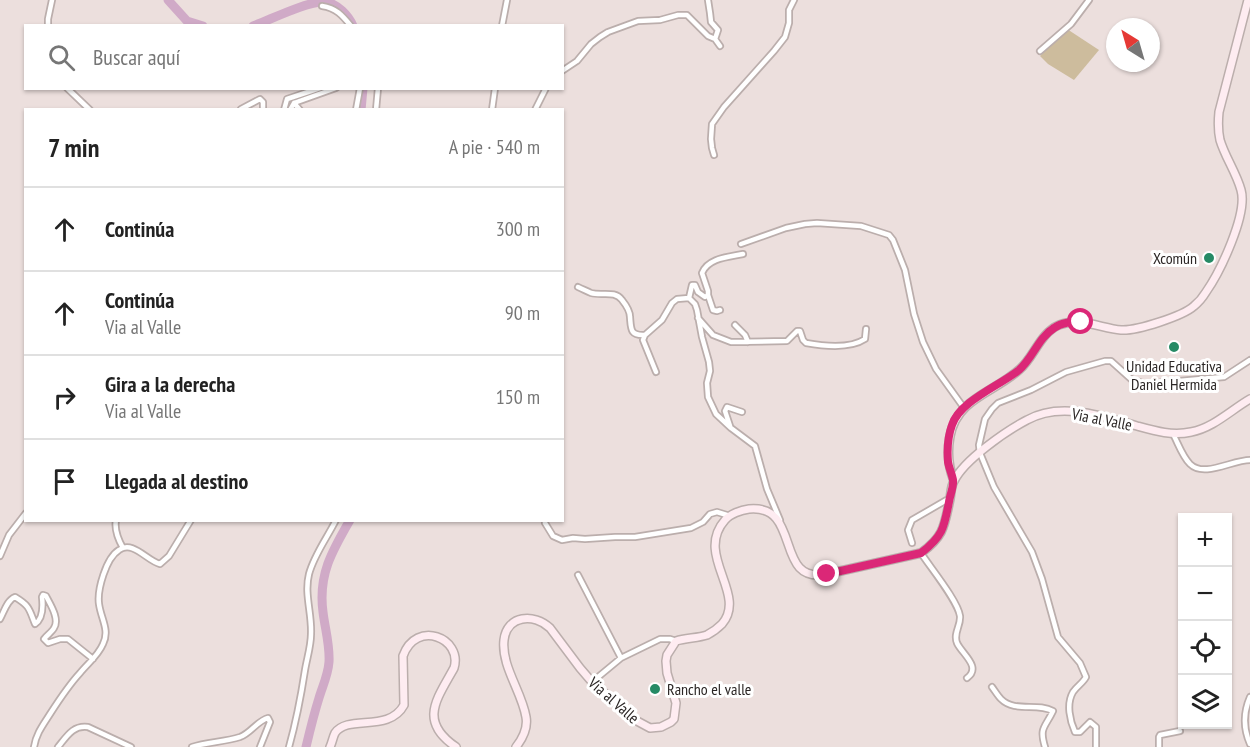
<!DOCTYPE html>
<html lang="es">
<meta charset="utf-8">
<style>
body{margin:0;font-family:"PT Sans Narrow",sans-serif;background:#f2f2f2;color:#222}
.controls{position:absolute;right:18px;bottom:18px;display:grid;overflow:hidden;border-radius:0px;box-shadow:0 2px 4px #0004}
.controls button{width:54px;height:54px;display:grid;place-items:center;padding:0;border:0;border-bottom:2px solid #e0e0e0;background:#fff;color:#222;font:30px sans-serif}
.compass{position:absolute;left:1106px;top:18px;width:54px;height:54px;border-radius:50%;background:#fff;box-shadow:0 2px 4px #0004;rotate:323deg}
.stop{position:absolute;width:18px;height:18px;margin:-14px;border:4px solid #db2777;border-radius:50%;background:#fff}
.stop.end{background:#db2777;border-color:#fff;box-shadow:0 2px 6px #0008}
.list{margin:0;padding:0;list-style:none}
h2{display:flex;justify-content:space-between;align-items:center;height:78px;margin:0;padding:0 24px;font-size:26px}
h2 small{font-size:20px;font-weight:400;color:#767676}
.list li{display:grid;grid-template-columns:39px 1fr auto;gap:18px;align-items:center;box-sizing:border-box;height:84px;padding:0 24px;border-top:2px solid #e0e0e0}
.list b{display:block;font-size:22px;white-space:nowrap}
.list p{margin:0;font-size:20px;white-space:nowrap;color:#767676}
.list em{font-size:20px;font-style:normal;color:#767676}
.icon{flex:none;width:33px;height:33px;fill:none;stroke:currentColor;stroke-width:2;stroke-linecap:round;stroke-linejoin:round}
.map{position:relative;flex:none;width:1250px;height:747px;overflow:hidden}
.search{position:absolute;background:#fff;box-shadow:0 2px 4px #0004;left:24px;top:24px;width:540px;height:66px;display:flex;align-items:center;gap:15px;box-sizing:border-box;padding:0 21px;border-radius:0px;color:#767676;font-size:22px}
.panel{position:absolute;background:#fff;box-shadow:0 2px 4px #0004;left:24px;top:108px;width:540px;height:414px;border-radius:0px}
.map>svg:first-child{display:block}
.green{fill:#cdbc9d}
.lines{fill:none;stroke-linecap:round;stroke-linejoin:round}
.river{stroke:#d0aac7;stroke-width:9}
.street-casing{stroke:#bbaeac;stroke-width:8}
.secondary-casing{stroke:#bbaeac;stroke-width:10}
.street{stroke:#fff;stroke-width:4.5}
.secondary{stroke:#feecf1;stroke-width:7}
.route{stroke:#db2777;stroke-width:8}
.poi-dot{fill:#268a65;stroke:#fff;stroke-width:2}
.labels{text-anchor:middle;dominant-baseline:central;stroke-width:6;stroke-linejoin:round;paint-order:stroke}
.poi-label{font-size:16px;fill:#2b2625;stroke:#fff;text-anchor:end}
.street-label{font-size:16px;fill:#2b2625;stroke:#fff}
</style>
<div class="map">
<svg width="1250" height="747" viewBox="0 0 1250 747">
<rect width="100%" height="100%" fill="#ecdfdd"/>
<!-- green -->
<path class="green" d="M1067 29 1099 50 1074 80 1048 64 1040 56Z"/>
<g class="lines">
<!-- river -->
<path class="river" d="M168 0 187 21 203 26
M253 26C272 19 307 1 325 2 337 3 349 16 353 26
M361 110 363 88
M306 747C310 730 314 714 319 698 323 685 328 675 329 662 330 645 325 629 323 612 318 575 332 551 350 520"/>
<defs>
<path id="street" d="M708 0 710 13 711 22 718 30 715 39
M322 6C336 8 342 15 351 26
M48 26V19L52 0
M502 26 507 0
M1040 51 1071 24 1089 0
M562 71 577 61 591 44 600 37 608 32 638 21 660 20 678 15H687L708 36 715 39 720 46
M67 88 90 110
M294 103 300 110
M241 109 260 99 263 102V110
M284 110 287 99 320 88
M290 110 294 103 336 88
M356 110 360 88
M376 110 378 88
M492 110 495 88
M535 110 546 88
M714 155 712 148 711 139 712 124 724 107 774 51 785 37 789 23V10L794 0
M741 244 786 228 805 224 817 223 861 226 889 235 893 240 905 270 914 314 923 342 936 369 964 408
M578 287C582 289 587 291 591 293 602 296 615 290 622 300 626 305 630 311 630 317 631 329 630 336 645 335
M708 295 713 310 717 311 720 310
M689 298 692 285H695L698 292 705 297 708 295V291L702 273C708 258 728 257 743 254
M698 318 713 335 731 342 787 341 797 331H800L803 340 806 343C823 346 850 349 865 339L866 329
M735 325 745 335 748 342
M656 372 643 340 645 335 662 320 672 303 677 299 689 298 695 304 697 310 702 337 709 362 710 371 707 383 708 397 716 414 731 428 755 446 767 489 780 520
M730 426 725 411 727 407 742 412
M1173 434C1178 443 1182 456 1190 464 1204 478 1232 460 1250 460
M116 520C114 530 118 539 123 548
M545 523 553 536 562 540 573 538 585 539 615 537H635L691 528 703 522 710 514 717 512 730 516
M912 543 908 530 912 520 950 498
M921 553C930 567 958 601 960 616 961 626 953 633 957 643 962 654 982 667 967 678
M0 556 9 535 26 513
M578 575 621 658 660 639H670L676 641
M0 619C4 612 7 600 15 597 30 606 29 609 35 624 43 619 43 606 42 597L43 595 46 596C50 604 60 619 54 628 52 632 47 635 44 639L48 643 60 639H68L93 659
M592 682 621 658
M992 687C995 691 998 696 1001 699 1015 713 1037 702 1053 711 1045 728 1039 727 1045 747
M1250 697C1243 713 1243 728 1250 744
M34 747C36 734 43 725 50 714 59 700 68 686 80 673 88 663 98 656 103 644 110 630 101 619 99 604 97 590 106 558 119 550 133 540 147 561 160 564L169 556 191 520
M58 747C67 736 73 725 88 727L131 747
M192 747C207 742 224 742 240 737 251 733 257 721 268 718L270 722 260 747
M289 747C296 722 301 696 305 670 307 658 311 646 311 634 312 613 304 594 309 574 314 555 327 538 336 520
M1096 747V727L1090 722 1080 732H1075C1070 721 1066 704 1073 692 1077 686 1083 683 1086 677L1080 663 1058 637 1042 579 1032 552 994 487 980 453 979 445 985 419 992 409 998 403 1031 390 1066 372 1105 361H1111L1131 379 1145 384 1224 377 1250 360
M1159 747V737L1160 735 1180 731"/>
<path id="secondary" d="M954 481C948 466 947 452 950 436 957 398 994 393 1020 369 1034 357 1040 333 1059 325 1079 317 1101 328 1121 330 1137 331 1183 316 1194 306 1199 302 1203 297 1206 292 1220 272 1248 214 1241 190 1236 172 1225 157 1220 140 1218 131 1218 122 1219 112L1248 0
M330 747C332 743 333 737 335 733 348 714 389 733 404 705L403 656C416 619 463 638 454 668 437 699 418 721 456 747
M516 747C523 738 528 728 526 717 522 692 501 666 504 640 507 615 534 613 550 628L580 668 592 682 637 721 650 728 661 727 671 722 674 719 676 703 667 673 666 661 667 655 676 641C686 638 698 638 707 635 713 632 718 628 722 624 748 594 694 555 725 520 730 514 741 510 749 509 803 504 773 585 827 574L921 553C945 535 944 526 950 499 951 493 951 486 954 481 964 460 1006 431 1027 420 1060 401 1103 416 1137 426 1155 431 1172 436 1191 432 1213 428 1231 410 1250 399"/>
</defs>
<!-- street casing -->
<use href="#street" class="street-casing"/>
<!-- secondary casing -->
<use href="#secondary" class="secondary-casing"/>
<!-- street -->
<use href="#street" class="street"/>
<!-- secondary -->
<use href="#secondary" class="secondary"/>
</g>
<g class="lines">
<!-- route -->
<path class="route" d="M827 574 921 553C943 536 944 528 949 502 950 495 954 486 953 480 952 474 949 468 948 462 947 450 948 436 952 425 960 401 999 386 1019 370 1033 358 1038 338 1054 328 1062 322 1071 322 1081 322"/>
</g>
<!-- markers -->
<g class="poi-dot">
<circle cx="1209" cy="258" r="6"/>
<circle cx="1174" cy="347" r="6"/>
<circle cx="655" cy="689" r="6"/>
</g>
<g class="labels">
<!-- poi labels -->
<g class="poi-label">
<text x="1197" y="258">Xcomún</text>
<text x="1174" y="366" text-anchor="middle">Unidad Educativa<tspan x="1174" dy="18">Daniel Hermida</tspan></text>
<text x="667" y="689" text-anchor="start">Rancho el valle</text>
</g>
<!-- street labels -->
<g class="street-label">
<text transform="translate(1102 419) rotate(11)">Via al Valle</text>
<text transform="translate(614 700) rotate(41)">Via al Valle</text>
</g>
</g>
</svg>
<div class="controls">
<button>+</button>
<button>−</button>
<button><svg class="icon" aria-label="locate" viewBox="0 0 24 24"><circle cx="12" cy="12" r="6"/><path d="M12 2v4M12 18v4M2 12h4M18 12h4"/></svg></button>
<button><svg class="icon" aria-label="layers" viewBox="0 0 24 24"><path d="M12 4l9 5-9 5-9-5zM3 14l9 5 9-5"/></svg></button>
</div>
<svg class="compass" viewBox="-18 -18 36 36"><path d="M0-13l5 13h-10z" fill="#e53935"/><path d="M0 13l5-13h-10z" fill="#767676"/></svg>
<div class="stop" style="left:1081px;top:322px"></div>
<div class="stop end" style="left:827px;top:574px"></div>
<div class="search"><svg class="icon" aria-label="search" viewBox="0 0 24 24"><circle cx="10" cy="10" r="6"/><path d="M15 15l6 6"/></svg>Buscar aquí</div>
<section class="panel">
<h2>7 min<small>A pie · 540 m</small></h2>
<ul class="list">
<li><svg class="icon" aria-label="ahead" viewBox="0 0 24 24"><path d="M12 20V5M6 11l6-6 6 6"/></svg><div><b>Continúa</b></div><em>300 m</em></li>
<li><svg class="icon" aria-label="ahead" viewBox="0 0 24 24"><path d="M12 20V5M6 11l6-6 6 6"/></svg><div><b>Continúa</b><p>Via al Valle</p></div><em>90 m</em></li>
<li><svg class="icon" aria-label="right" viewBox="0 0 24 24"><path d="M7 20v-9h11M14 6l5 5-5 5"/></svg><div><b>Gira a la derecha</b><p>Via al Valle</p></div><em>150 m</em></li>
<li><svg class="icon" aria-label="arrive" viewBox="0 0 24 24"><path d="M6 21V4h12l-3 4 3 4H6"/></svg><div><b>Llegada al destino</b></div></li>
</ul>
</section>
</div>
